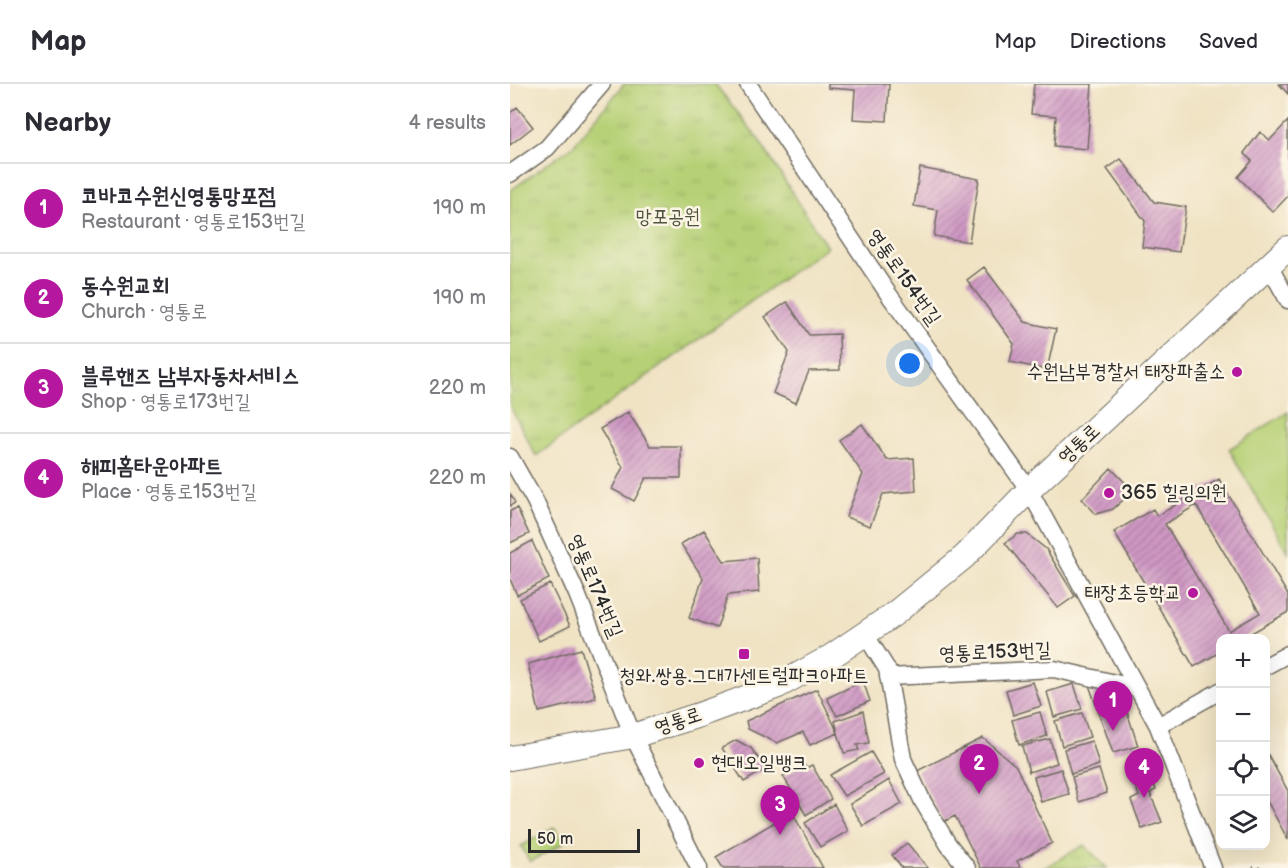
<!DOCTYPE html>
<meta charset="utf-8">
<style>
body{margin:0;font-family:"Balsamiq Sans","Poor Story",sans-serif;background:#f7f7f7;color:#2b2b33}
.controls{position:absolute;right:18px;bottom:18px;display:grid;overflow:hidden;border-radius:12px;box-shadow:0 6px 24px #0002}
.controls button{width:54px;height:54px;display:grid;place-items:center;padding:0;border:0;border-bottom:2px solid #e1e1e2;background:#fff;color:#2b2b33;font:30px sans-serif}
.scale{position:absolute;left:18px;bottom:15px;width:112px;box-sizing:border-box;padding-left:6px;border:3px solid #2b2b2b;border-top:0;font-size:16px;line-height:21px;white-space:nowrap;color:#2b2b2b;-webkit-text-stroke:4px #fcf5e5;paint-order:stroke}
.you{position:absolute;left:400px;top:280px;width:21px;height:21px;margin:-15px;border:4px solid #fff;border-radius:50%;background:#1a73e8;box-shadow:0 0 0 9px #1a73e833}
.badge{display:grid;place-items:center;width:39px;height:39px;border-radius:50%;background:#b5179e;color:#fff;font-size:20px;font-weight:700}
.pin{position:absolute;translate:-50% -50px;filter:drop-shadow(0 2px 3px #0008)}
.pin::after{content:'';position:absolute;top:32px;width:21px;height:18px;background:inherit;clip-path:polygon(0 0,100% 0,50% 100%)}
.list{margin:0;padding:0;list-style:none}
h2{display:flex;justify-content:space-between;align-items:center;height:78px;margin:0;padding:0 24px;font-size:26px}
h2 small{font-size:20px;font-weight:400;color:#7c7c81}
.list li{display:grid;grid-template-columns:39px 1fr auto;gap:18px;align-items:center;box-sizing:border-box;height:90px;padding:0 24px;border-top:2px solid #e1e1e2}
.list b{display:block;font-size:22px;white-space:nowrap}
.list p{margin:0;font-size:20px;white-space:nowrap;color:#7c7c81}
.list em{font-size:20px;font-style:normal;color:#7c7c81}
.icon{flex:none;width:33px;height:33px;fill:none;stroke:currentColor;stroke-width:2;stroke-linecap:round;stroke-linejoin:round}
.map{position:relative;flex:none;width:778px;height:784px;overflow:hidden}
header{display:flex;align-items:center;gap:36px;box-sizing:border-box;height:84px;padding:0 30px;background:#fff;border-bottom:2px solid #e1e1e2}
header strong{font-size:28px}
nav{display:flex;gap:33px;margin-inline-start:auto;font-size:21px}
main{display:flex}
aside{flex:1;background:#fff}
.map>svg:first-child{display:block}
.green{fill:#b5d075;stroke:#707e50;stroke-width:1.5}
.park{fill:url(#park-tufts);stroke:#707e50;stroke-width:1.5}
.building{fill:url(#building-hatch);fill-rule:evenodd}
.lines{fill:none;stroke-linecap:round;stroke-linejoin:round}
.street-casing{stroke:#706b61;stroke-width:19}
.secondary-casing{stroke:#706b61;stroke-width:26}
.path{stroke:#706b61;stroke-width:3;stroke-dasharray:1.5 4.5;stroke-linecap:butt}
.street{stroke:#fff;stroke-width:16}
.secondary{stroke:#fff;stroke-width:24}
.poi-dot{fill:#b5179e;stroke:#fcf5e5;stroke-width:2}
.labels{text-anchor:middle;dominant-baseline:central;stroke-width:5;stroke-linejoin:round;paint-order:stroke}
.park-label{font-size:20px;fill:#4e543e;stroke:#fcf5e5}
.street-label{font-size:20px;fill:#2b2b2b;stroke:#fcf5e5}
.poi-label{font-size:20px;fill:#2b2b2b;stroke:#fcf5e5;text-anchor:end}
</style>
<header>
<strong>Map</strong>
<nav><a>Map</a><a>Directions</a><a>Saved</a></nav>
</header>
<main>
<aside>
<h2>Nearby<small>4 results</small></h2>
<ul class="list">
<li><span class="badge">1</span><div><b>코바코수원신영통망포점</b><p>Restaurant · 영통로153번길</p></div><em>190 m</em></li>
<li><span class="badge">2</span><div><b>동수원교회</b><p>Church · 영통로</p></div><em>190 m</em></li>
<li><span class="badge">3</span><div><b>블루핸즈 남부자동차서비스</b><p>Shop · 영통로173번길</p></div><em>220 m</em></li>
<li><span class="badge">4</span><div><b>해피홈타운아파트</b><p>Place · 영통로153번길</p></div><em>220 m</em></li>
</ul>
</aside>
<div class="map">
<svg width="778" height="784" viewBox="0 0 778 784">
<defs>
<pattern id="park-tufts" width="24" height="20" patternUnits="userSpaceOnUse" patternTransform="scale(1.5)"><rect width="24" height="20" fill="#b5d075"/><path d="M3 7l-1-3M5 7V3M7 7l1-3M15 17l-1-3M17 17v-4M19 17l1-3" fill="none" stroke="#9cb365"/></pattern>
<pattern id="building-hatch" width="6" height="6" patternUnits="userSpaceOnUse" patternTransform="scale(1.5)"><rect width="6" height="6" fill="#cf98c4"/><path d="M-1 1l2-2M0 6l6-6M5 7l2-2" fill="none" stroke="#a87c9f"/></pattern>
</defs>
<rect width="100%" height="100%" fill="#fcf5e5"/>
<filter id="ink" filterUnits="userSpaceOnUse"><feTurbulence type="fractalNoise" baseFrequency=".0167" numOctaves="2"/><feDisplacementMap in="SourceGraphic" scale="12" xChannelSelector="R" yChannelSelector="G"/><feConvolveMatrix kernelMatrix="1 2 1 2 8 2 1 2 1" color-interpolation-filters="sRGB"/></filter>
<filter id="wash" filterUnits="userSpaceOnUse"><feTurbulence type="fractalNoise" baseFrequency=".008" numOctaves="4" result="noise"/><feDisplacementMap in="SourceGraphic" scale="24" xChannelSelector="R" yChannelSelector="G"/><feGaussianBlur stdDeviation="1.35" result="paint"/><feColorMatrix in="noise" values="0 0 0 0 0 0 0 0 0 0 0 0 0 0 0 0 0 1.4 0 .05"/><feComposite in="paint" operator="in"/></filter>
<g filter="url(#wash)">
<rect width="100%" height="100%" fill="#f0e3c4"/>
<!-- green -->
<path class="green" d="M778 328V469L719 365Z
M45 743 54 759 20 778 11 762Z"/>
<!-- park -->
<path class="park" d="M114 0H205L247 53 317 163 26 372 0 322V107L41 77 62 63Z
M574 761 597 784H534Z"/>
<g id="blocks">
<!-- building -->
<path class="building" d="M318 0H379L377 37 343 35 345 6 318 4Z
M524 0H582L577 65 544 62 546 32 521 30Z
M769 0H778V10Z
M7 23 23 43 0 61V29Z
M778 37V112L763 128 728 93 742 77 734 69 750 48 760 56Z
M611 75 644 118 676 123 669 168 632 163 635 137 597 85Z
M410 84 469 95 459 158 424 152 428 126 404 122Z
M474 183 515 238 546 245 537 286 500 278 504 260 457 196Z
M277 218 299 251 329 250 330 286 299 287 286 319 263 309 279 268 255 233Z
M118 328 140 362H171V394H136L124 417 102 405 113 383 90 345Z
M352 340 377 376 404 374 406 407 373 410 360 442 336 433 353 390 329 356Z
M601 384 623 407 603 425 586 430 572 415Z
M709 395 778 511V528L733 554H710V568L684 583 604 448 643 425 647 432ZM686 421 750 529 719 547 655 440Z
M0 409 5 419 0 422Z
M7 424 19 450 0 459V427Z
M194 446 214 477 247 474 249 508 218 511 207 544 179 534 193 494 171 460Z
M508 450H517L536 465 565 512 548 524 495 459Z
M22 457 39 495 7 511 0 495V469Z
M40 500 60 542 29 557 10 515Z
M71 565 86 614 29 628 18 580Z
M353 597 360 617 327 632 317 614Z
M523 598 531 622 503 631 496 606Z
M564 600 572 625 544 633 537 608Z
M579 601 611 609 628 662 603 669Z
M307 605 328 649 325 637 353 627 359 659 347 661 349 666 334 669 328 649 300 661 293 648 267 659 238 645 236 637Z
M530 628 537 652 509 661 502 636Z
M572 629 580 653 552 662 545 637Z
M473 654 506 682 542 759 507 777 510 783 508 784H471L445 732 433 738 407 687Z
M540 655 547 679 519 688 512 662Z
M226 656 241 664 256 685 234 698 212 664Z
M582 657 589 681 561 690 554 665Z
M756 667 778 707V756L756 715Z
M361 668 374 690 334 712 320 691Z
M294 680 296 684 302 681 321 715 296 731 273 692Z
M551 685 559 710 531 718 524 693Z
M589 685 597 709 569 718 562 693Z
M638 686 646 706 640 709 652 738 632 745 621 716 629 712 622 692Z
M379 696 392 720 353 742 340 720Z
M324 720 338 747 310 763 295 739Z
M282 728 313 784H213L206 773Z
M397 759 418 784H392L382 771Z"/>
</g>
</g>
<g filter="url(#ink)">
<use href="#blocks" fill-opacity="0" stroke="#706b61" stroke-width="1.5"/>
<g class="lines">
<defs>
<path id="street" d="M238 0 377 208 519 406 648 642 703 784
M0 90 37 64 92 0
M759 182 778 216
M0 373 25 417 67 510 123 652 189 784
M355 550 377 585 393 675 413 718 438 760 457 784
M756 582 778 570
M378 593 544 585 627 604
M648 642 710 607"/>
<path id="secondary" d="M0 674 123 652 189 631 268 602 322 572 384 530 454 473 519 406 778 164"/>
</defs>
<!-- street casing -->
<use href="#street" class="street-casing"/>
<!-- secondary casing -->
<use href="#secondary" class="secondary-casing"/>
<!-- path -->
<path class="path" d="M743 784 747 782 749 784"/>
<!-- street -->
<use href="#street" class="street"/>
<!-- secondary -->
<use href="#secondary" class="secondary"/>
</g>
</g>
<!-- markers -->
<g class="poi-dot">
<circle cx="727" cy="288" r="6"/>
<circle cx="599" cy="409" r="6"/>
<circle cx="683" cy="509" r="6"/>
<rect x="228" y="564" width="12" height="12" rx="3"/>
<circle cx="189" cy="679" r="6"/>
</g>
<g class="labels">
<!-- park labels -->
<g class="park-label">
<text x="158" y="133">망포공원</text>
</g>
<!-- street labels -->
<g class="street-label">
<text transform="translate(394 193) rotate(55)">영통로154번길</text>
<text transform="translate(569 360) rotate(-43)">영통로</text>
<text transform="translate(85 502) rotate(67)">영통로174번길</text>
<text transform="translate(485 568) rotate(-2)">영통로153번길</text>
<text transform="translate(168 637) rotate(-18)">영통로</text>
</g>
<!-- poi labels -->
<g class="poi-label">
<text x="715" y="288">수원남부경찰서 태장파출소</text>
<text x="611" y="409" text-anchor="start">365 힐링의원</text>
<text x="671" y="509">태장초등학교</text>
<text x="234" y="592" text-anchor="middle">청와.쌍용.그대가센트럴파크아파트</text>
<text x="201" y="679" text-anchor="start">현대오일뱅크</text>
</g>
</g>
</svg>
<div class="controls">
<button>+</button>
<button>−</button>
<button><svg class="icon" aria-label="locate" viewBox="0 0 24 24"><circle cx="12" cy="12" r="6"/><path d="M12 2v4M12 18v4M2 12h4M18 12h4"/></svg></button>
<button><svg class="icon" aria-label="layers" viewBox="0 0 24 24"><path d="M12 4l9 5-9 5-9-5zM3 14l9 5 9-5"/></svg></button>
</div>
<div class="scale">50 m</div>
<div class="you"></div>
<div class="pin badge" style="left:603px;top:647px">1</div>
<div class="pin badge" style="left:469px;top:710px">2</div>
<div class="pin badge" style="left:270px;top:751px">3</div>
<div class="pin badge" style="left:634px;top:714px">4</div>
</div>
</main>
